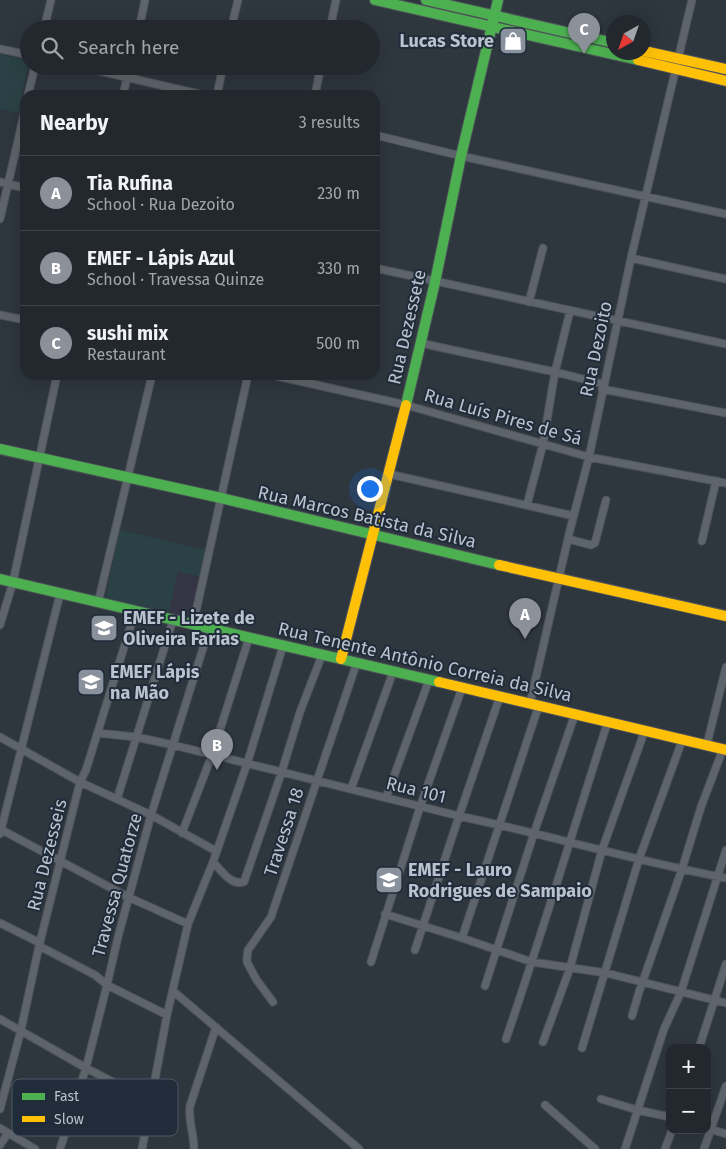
<!DOCTYPE html>
<meta charset="utf-8">
<style>
body{margin:0;font-family:"Fira Sans",sans-serif;background:#2a3036;color:#f1f3f6}
.controls{position:absolute;right:15px;bottom:15px;display:grid;overflow:hidden;border-radius:10px;box-shadow:0 5px 20px #0002}
.controls button{width:45px;height:45px;display:grid;place-items:center;padding:0;border:0;border-bottom:1px solid #3f444a;background:#22282e;color:#f1f3f6;font:25px sans-serif}
.compass{position:absolute;left:606px;top:15px;width:45px;height:45px;border-radius:50%;background:#22282e;box-shadow:0 5px 20px #0002;rotate:220deg}
.you{position:absolute;left:369px;top:488px;width:18px;height:18px;margin:-12px;border:4px solid #fff;border-radius:50%;background:#1a73e8;box-shadow:0 0 0 8px #1a73e833}
.badge{display:grid;place-items:center;width:32px;height:32px;border-radius:50%;background:#8c9099;color:#fff;font-size:16px;font-weight:700}
.pin{position:absolute;translate:-50% -41px;filter:drop-shadow(0 1px 2px #0008)}
.pin::after{content:'';position:absolute;top:26px;width:18px;height:15px;background:inherit;clip-path:polygon(0 0,100% 0,50% 100%)}
.list{margin:0;padding:0;list-style:none}
h2{display:flex;justify-content:space-between;align-items:center;height:65px;margin:0;padding:0 20px;font-size:21px}
h2 small{font-size:16px;font-weight:400;color:#a2a6aa}
.list li{display:grid;grid-template-columns:32px 1fr auto;gap:15px;align-items:center;box-sizing:border-box;height:75px;padding:0 20px;border-top:1px solid #3f444a}
.list b{display:block;font-size:19px;white-space:nowrap}
.list p{margin:0;font-size:16px;white-space:nowrap;color:#a2a6aa}
.list em{font-size:16px;font-style:normal;color:#a2a6aa}
.icon{flex:none;width:28px;height:28px;fill:none;stroke:currentColor;stroke-width:2;stroke-linecap:round;stroke-linejoin:round}
.map{position:relative;flex:none;width:726px;height:1149px;overflow:hidden}
.search{position:absolute;background:#22282e;box-shadow:0 5px 20px #0002;left:20px;top:20px;width:360px;height:55px;display:flex;align-items:center;gap:12px;box-sizing:border-box;padding:0 18px;border-radius:28px;color:#a2a6aa;font-size:19px}
.panel{position:absolute;background:#22282e;box-shadow:0 5px 20px #0002;left:20px;top:90px;width:360px;height:290px;border-radius:15px}
.map>svg:first-child{display:block}
.medical{fill:#343444}
.green{fill:#2a4245}
.lines{fill:none;stroke-linecap:round;stroke-linejoin:round}
.street-casing{stroke:#4d5258;stroke-width:9}
.fast-casing{stroke:#4d5258;stroke-width:12}
.slow-casing{stroke:#4d5258;stroke-width:12}
.street{stroke:#5e646b;stroke-width:7}
.fast{stroke:#4caf50;stroke-width:10}
.slow{stroke:#ffc107;stroke-width:10}
.labels{text-anchor:middle;dominant-baseline:central;stroke-width:4;stroke-linejoin:round;paint-order:stroke}
.poi-label{font-size:18px;font-weight:bold;fill:#b9c2ce;stroke:#202c3a;text-anchor:start}
.street-label{font-size:18px;fill:#b9c2ce;stroke:#202c3a}
.key{fill:#202c3a;stroke:#4e5966;stroke-width:1}
.key-label{font-size:14px;fill:#b9c2ce}
</style>
<div class="map">
<svg width="726" height="1149" viewBox="0 0 726 1149">
<rect width="100%" height="100%" fill="#2e363e"/>
<!-- medical -->
<path class="medical" d="M178 572 201 577 191 617 169 612Z"/>
<!-- green -->
<path class="green" d="M0 54 29 61 18 113 0 109Z
M120 530 206 550 201 577 178 572 169 612 105 598Z"/>
<g class="lines">
<defs>
<path id="street" d="M44 29 51 0
M139 29 145 0
M231 29 238 0
M330 29 336 0
M0 49 29 55
M78 66 203 95
M28 95 35 66
M123 95 130 66
M217 95 223 66
M315 95 321 66
M375 135 461 156 726 214
M0 182 25 188
M0 219 25 110
M631 258 726 279
M375 268 726 344
M529 302 543 248
M0 315 25 320
M420 343 555 372 603 384
M272 375 406 405 589 457 726 483
M602 389 726 413
M389 474 574 516
M527 505 543 444 555 372 570 311
M568 539 591 545 595 543 606 500
M702 541 716 481
M98 603 152 375
M0 625 13 582 57 375
M193 625 248 375
M530 703 570 530 589 457 631 258 692 0
M98 733 136 737 173 745 459 816C548 835 636 861 726 878
M0 737 80 782 151 815 216 851
M707 744 726 667
M351 789 393 672
M386 798 429 680
M117 799 173 620
M0 829 128 897 188 924
M182 833 212 755 249 638
M0 834 60 594
M213 862C221 870 231 886 244 882L282 771 300 712 322 655
M385 914 462 938 532 962 606 973 726 1003
M0 923 40 943
M462 938 539 705
M39 946 95 975 107 985 167 1015
M415 950 459 816 500 696
M371 962 420 807 462 688
M485 986 534 833 575 714
M173 991 359 1149
M273 1002 256 979 247 962V957L248 950 271 917 357 662
M632 1016 639 992 682 869 701 807 723 749
M0 1019 86 1068 150 1101
M506 1039C542 934 574 827 608 721
M543 1042 570 968 602 850 645 730
M582 1048 639 859 683 738
M699 1048 726 964
M601 1099 637 1110 670 1117
M545 1105 595 1149
M0 1109 21 1030 39 946 80 782 86 770 135 612
M0 1128 35 1149
M707 1128 726 1134
M0 1145 8 1133
M60 1149 86 1068 107 985 118 937 151 815 209 629
M142 1149 167 1015 188 924 213 862 247 764 283 646
M194 1149C194 1134 188 1120 190 1106L216 1027
M625 1149 664 1029 681 992 726 850
M665 1149 672 1130
M704 1149 726 1086"/>
<path id="fast" d="M375 0 638 60
M426 0 614 43
M406 405 435 282 461 156 498 0
M0 449 221 498 499 565
M0 579 439 682"/>
<path id="slow" d="M644 51 726 69
M638 60 726 81
M499 565 726 616
M341 659 406 405
M439 682 726 750"/>
</defs>
<!-- street casing -->
<use href="#street" class="street-casing"/>
<!-- fast casing -->
<use href="#fast" class="fast-casing"/>
<!-- slow casing -->
<use href="#slow" class="slow-casing"/>
<!-- street -->
<use href="#street" class="street"/>
<!-- fast -->
<use href="#fast" class="fast"/>
<!-- slow -->
<use href="#slow" class="slow"/>
</g>
<!-- icons -->
<defs>
<symbol id="shop-square" viewBox="-11 -11 22 22"><rect x="-9" y="-9" width="18" height="18" rx="4" fill="#88919c" stroke="#202c3a"/><path d="M-5-2.5h2.3a2.7 3.5 0 0 1 5.4 0H5L5.5 6h-11ZM-1.5-2.5h3a1.5 2.3 0 0 0-3 0Z" fill="#fff"/></symbol>
<symbol id="school-square" viewBox="-11 -11 22 22"><rect x="-9" y="-9" width="18" height="18" rx="4" fill="#88919c" stroke="#202c3a"/><path d="M0-5L7-2L0 1L-7-2ZM-4 1L0 2.5L4 1V4Q0 6-4 4Z" fill="#fff"/></symbol>
</defs>
<g fill-rule="evenodd">
<use href="#shop-square" x="497" y="25" width="32" height="32"/>
<use href="#school-square" x="88" y="612" width="32" height="32"/>
<use href="#school-square" x="75" y="666" width="32" height="32"/>
<use href="#school-square" x="373" y="864" width="32" height="32"/>
</g>
<g class="labels">
<!-- poi labels -->
<g class="poi-label">
<text x="494" y="41" text-anchor="end">Lucas Store</text>
<text x="123" y="618">EMEF - Lizete de<tspan x="123" dy="21">Oliveira Farias</tspan></text>
<text x="110" y="672">EMEF Lápis<tspan x="110" dy="21">na Mão</tspan></text>
<text x="408" y="870">EMEF - Lauro<tspan x="408" dy="21">Rodrigues de Sampaio</tspan></text>
</g>
<!-- street labels -->
<g class="street-label">
<text transform="translate(407 327) rotate(-77)">Rua Dezessete</text>
<text transform="translate(596 349) rotate(-78)">Rua Dezoito</text>
<text transform="translate(503 417) rotate(16)">Rua Luís Pires de Sá</text>
<text transform="translate(367 517) rotate(13)">Rua Marcos Batista da Silva</text>
<text transform="translate(425 662) rotate(13)">Rua Tenente Antônio Correia da Silva</text>
<text transform="translate(416 790) rotate(14)">Rua 101</text>
<text transform="translate(284 832) rotate(-72)">Travessa 18</text>
<text transform="translate(47 855) rotate(-76)">Rua Dezesseis</text>
<text transform="translate(117 885) rotate(-75)">Travessa Quatorze</text>
</g>
</g>
<!-- legend -->
<rect x="12" y="1079" width="166" height="57" rx="8" class="key"/>
<rect x="22" y="1093" width="23" height="7" fill="#4caf50"/>
<rect x="22" y="1116" width="23" height="6" fill="#ffc107"/>
<g class="key-label">
<text x="54" y="1101">Fast</text>
<text x="54" y="1124">Slow</text>
</g>
</svg>
<div class="controls">
<button>+</button>
<button>−</button>
</div>
<svg class="compass" viewBox="-18 -18 36 36"><path d="M0-13l5 13h-10z" fill="#e53935"/><path d="M0 13l5-13h-10z" fill="#a2a6aa"/></svg>
<div class="you"></div>
<div class="pin badge" style="left:525px;top:639px">A</div>
<div class="pin badge" style="left:217px;top:770px">B</div>
<div class="pin badge" style="left:584px;top:54px">C</div>
<div class="search"><svg class="icon" aria-label="search" viewBox="0 0 24 24"><circle cx="10" cy="10" r="6"/><path d="M15 15l6 6"/></svg>Search here</div>
<section class="panel">
<h2>Nearby<small>3 results</small></h2>
<ul class="list">
<li><span class="badge">A</span><div><b>Tia Rufina</b><p>School · Rua Dezoito</p></div><em>230 m</em></li>
<li><span class="badge">B</span><div><b>EMEF - Lápis Azul</b><p>School · Travessa Quinze</p></div><em>330 m</em></li>
<li><span class="badge">C</span><div><b>sushi mix</b><p>Restaurant</p></div><em>500 m</em></li>
</ul>
</section>
</div>
